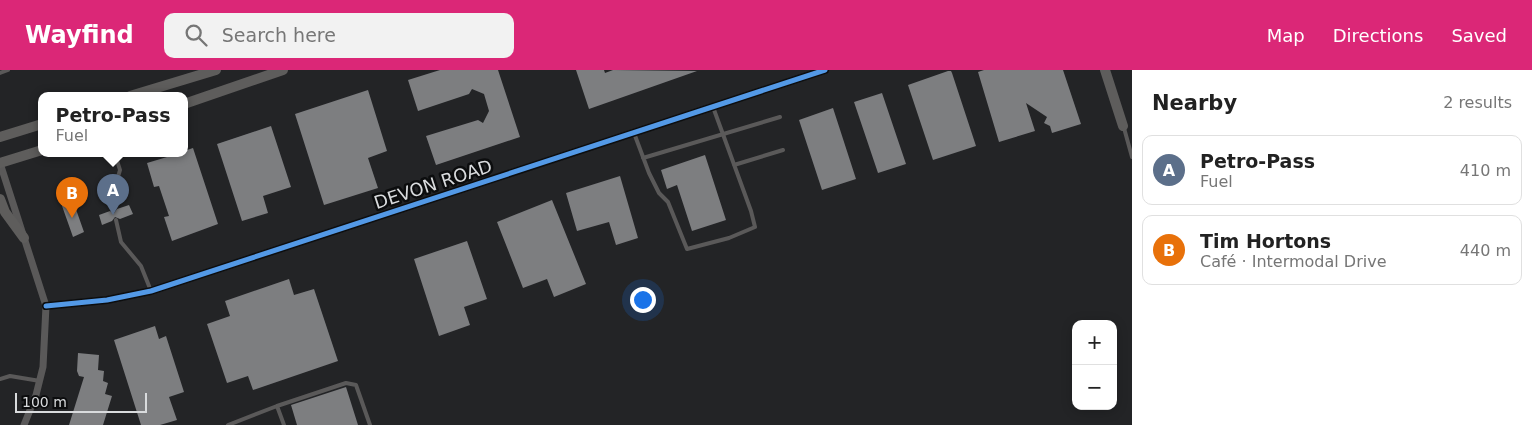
<!DOCTYPE html>
<meta charset="utf-8">
<style>
body{margin:0;font-family:"DejaVu Sans",sans-serif;background:#f2f2f2;color:#222}
.controls{position:absolute;right:15px;bottom:15px;display:grid;overflow:hidden;border-radius:10px;box-shadow:0 2px 12px #0003}
.controls button{width:45px;height:45px;display:grid;place-items:center;padding:0;border:0;border-bottom:1px solid #e0e0e0;background:#fff;color:#222;font:25px sans-serif}
.scale{position:absolute;left:15px;bottom:12px;width:132px;box-sizing:border-box;padding-left:5px;border:2px solid #d9dbdd;border-top:0;font-size:14px;line-height:18px;white-space:nowrap;color:#d9dbdd;-webkit-text-stroke:4px #0c0d0e;paint-order:stroke}
.you{position:absolute;left:642px;top:229px;width:18px;height:18px;margin:-12px;border:4px solid #fff;border-radius:50%;background:#1a73e8;box-shadow:0 0 0 8px #1a73e833}
.badge{display:grid;place-items:center;width:32px;height:32px;border-radius:50%;background:#db2777;color:#fff;font-size:16px;font-weight:700}
.pin{position:absolute;translate:-50% -41px;filter:drop-shadow(0 1px 2px #0008)}
.pin::after{content:'';position:absolute;top:26px;width:18px;height:15px;background:inherit;clip-path:polygon(0 0,100% 0,50% 100%)}
.popup{position:absolute;left:38px;top:22px;width:150px;height:65px;box-sizing:border-box;display:grid;place-content:center;border-radius:10px;background:#fff;filter:drop-shadow(0 1px 4px #0005);font-size:16px;white-space:nowrap;color:#767676}
.popup b{font-size:19px;color:#222}
.popup::after{content:'';position:absolute;left:50%;top:100%;margin-left:-10px;border:10px solid transparent;border-top-color:#fff}
.list{margin:0;padding:0;list-style:none}
h2{display:flex;justify-content:space-between;align-items:center;height:65px;margin:0;padding:0 20px;font-size:21px}
h2 small{font-size:16px;font-weight:400;color:#767676}
.list li{display:grid;grid-template-columns:32px 1fr auto;gap:15px;align-items:center;box-sizing:border-box;height:70px;margin:0 10px 10px;padding:0 10px;border:1px solid #e0e0e0;border-radius:10px}
.list b{display:block;font-size:19px;white-space:nowrap}
.list p{margin:0;font-size:16px;white-space:nowrap;color:#767676}
.list em{font-size:16px;font-style:normal;color:#767676}
.icon{flex:none;width:28px;height:28px;fill:none;stroke:currentColor;stroke-width:2;stroke-linecap:round;stroke-linejoin:round}
.map{position:relative;flex:none;width:1132px;height:355px;overflow:hidden}
header{display:flex;align-items:center;gap:30px;box-sizing:border-box;height:70px;padding:0 25px;background:#db2777;color:#fff}
header strong{font-size:24px}
nav{display:flex;gap:28px;margin-inline-start:auto;font-size:18px}
.search{width:350px;height:45px;background:#f2f2f2;display:flex;align-items:center;gap:12px;box-sizing:border-box;padding:0 18px;border-radius:10px;color:#767676;font-size:19px}
main{display:flex}
aside{flex:1;background:#fff}
.map>svg:first-child{display:block}
.building{fill:#7d7e80}
.lines{fill:none;stroke-linecap:round;stroke-linejoin:round}
.lane{stroke:#5a5959;stroke-width:4}
.street{stroke:#5a5959;stroke-width:7}
.secondary{stroke:#5e5d5c;stroke-width:10}
.cycleway-casing{stroke:#0c0d0e;stroke-width:8}
.cycleway{stroke:#5399e6;stroke-width:5}
.labels{text-anchor:middle;dominant-baseline:central;stroke-width:5;stroke-linejoin:round;paint-order:stroke}
.street-label{font-size:18px;fill:#d9dbdd;stroke:#0c0d0e}
</style>
<header>
<strong>Wayfind</strong>
<div class="search"><svg class="icon" aria-label="search" viewBox="0 0 24 24"><circle cx="10" cy="10" r="6"/><path d="M15 15l6 6"/></svg>Search here</div>
<nav><a>Map</a><a>Directions</a><a>Saved</a></nav>
</header>
<main>
<div class="map">
<svg width="1132" height="355" viewBox="0 0 1132 355">
<rect width="100%" height="100%" fill="#232426"/>
<!-- building -->
<path class="building" d="M440 0H498L520 67 436 95 426 66 478 50 483 53 489 41 484 24 472 19 469 24 418 41 408 10Z
M576 0H604L605 3 613 0 697 1 589 39Z
M984 0H1063L1081 54 1052 63 1050 56 1044 53 1047 47 1026 33 1035 61 999 72 978 2Z
M948 1H951L952 3 976 76 933 90 908 15Z
M368 20 387 81 368 88 378 118 324 135 295 44Z
M882 23 906 94 878 103 854 32Z
M833 38 856 109 822 120 799 50Z
M271 56 291 117 263 126 268 143 242 151 217 74Z
M193 78 218 154 172 171 164 147 169 146 159 116 154 117 147 93 177 84H184V81Z
M705 85 726 150 692 161 677 115 667 119 661 100Z
M620 106 638 168 616 175 609 152 577 161 566 123Z
M72 128 84 162 73 167 61 133Z
M552 130 586 214 554 227 547 209 523 218 497 152Z
M129 135 133 144 120 149 115 147 112 151 102 155 99 145 110 141 114 143 117 139Z
M467 171 487 229 464 237 470 255 439 266 414 189Z
M289 209 294 225 314 219 338 291 253 320 248 306 227 313 207 254 230 246 225 231Z
M155 256 159 269 166 266 184 322 169 327 177 350 160 355H141L114 270Z
M78 283 99 285 98 300 104 301 103 311 108 313 105 324 112 326 103 355H69L84 307 79 306 77 301Z
M346 317 358 355H297L291 335Z"/>
<g class="lines">
<!-- lane -->
<path class="lane" d="M0 3 8 0
M1124 58 1132 87
M634 63 649 103 659 123 668 132 687 179 729 168 755 157 751 141 713 37
M643 88 780 47
M734 95 783 80
M113 140 111 131 120 100 115 84
M116 150 121 172 141 196 151 221
M0 309 10 306 40 311
M277 336 284 355
M228 355 277 336 346 313 356 315 370 355"/>
<!-- street -->
<path class="street" d="M0 93 46 236 43 297 36 325 24 355
M46 236 107 230 151 221 825 0"/>
<!-- secondary -->
<path class="secondary" d="M1105 0 1123 56
M130 26 216 0
M184 34 283 0
M0 67 42 54
M0 93 42 80
M0 129 5 142 24 168"/>
<defs>
<path id="cycleway" d="M46 236 107 230 151 221 825 0"/>
</defs>
<!-- cycleway casing -->
<use href="#cycleway" class="cycleway-casing"/>
<!-- cycleway -->
<use href="#cycleway" class="cycleway"/>
</g>
<g class="labels">
<!-- street labels -->
<g class="street-label">
<text transform="translate(433 114) rotate(-18)">DEVON ROAD</text>
</g>
</g>
</svg>
<div class="controls">
<button>+</button>
<button>−</button>
</div>
<div class="scale">100 m</div>
<div class="you"></div>
<div class="pin badge" style="left:113px;top:145px;background:#5c6f8a">A</div>
<div class="popup"><b>Petro-Pass</b>Fuel</div>
<div class="pin badge" style="left:72px;top:148px;background:#e8710a">B</div>
</div>
<aside>
<h2>Nearby<small>2 results</small></h2>
<ul class="list">
<li><span class="badge" style="background:#5c6f8a">A</span><div><b>Petro-Pass</b><p>Fuel</p></div><em>410 m</em></li>
<li><span class="badge" style="background:#e8710a">B</span><div><b>Tim Hortons</b><p>Café · Intermodal Drive</p></div><em>440 m</em></li>
</ul>
</aside>
</main>
